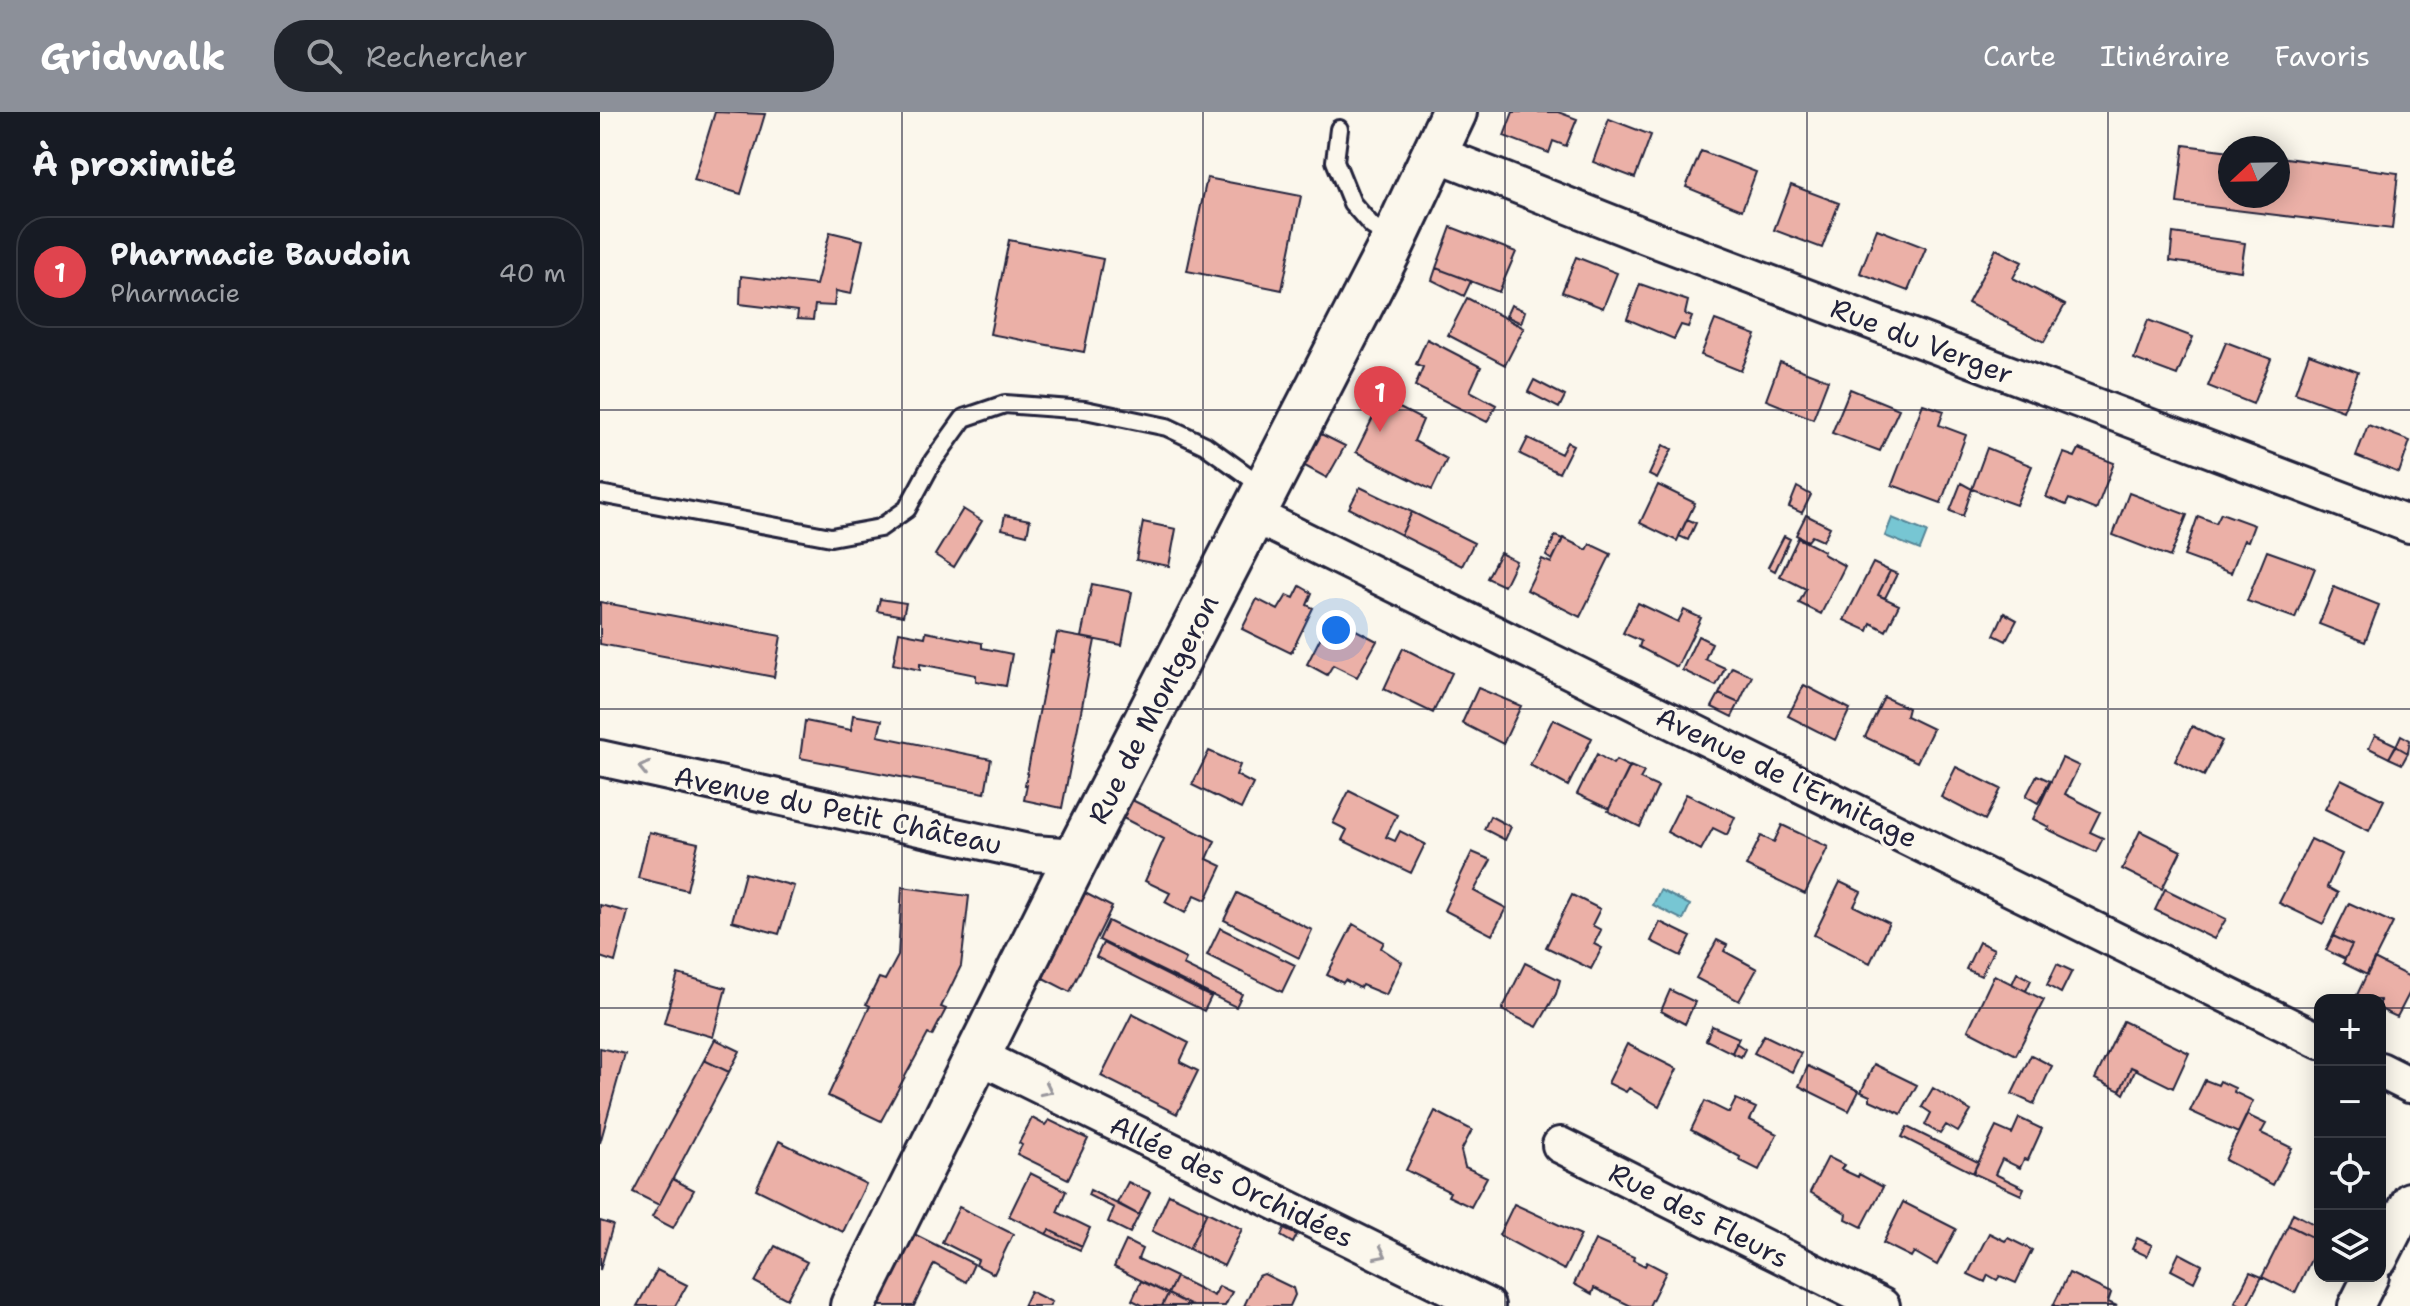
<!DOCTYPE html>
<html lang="fr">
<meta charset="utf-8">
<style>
body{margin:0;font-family:"Shantell Sans",sans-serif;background:#20242c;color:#f1f3f6}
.controls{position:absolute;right:24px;bottom:24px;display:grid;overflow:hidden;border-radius:16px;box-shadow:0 4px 20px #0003}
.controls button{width:72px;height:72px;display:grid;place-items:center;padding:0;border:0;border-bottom:2px solid #363941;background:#171b24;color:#f1f3f6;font:40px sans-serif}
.compass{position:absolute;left:1618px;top:24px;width:72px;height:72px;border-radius:50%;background:#171b24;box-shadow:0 4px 20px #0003;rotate:248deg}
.you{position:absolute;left:736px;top:518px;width:28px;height:28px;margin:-20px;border:6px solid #fff;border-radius:50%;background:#1a73e8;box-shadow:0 0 0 12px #1a73e833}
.badge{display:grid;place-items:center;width:52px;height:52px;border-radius:50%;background:#8c9099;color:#fff;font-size:26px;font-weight:700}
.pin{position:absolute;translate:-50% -66px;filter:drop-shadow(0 2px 4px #0008)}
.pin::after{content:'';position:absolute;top:42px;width:28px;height:24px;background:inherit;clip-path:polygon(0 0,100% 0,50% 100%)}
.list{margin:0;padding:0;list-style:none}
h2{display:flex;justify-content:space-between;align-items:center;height:104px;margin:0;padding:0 32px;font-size:34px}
h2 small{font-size:26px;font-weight:400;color:#9ea1a6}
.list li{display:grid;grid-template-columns:52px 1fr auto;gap:24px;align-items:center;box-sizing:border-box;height:112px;margin:0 16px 16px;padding:0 16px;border:2px solid #363941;border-radius:32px}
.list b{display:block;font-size:30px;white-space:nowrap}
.list p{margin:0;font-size:26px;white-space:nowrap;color:#9ea1a6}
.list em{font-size:26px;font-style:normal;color:#9ea1a6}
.icon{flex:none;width:44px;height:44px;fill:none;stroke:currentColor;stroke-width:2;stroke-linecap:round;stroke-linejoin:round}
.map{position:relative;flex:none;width:1810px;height:1194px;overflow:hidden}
header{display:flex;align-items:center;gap:48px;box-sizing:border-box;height:112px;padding:0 40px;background:#8c9099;color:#fff}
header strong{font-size:38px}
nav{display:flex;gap:44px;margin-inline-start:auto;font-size:28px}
.search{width:560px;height:72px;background:#20242c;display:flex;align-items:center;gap:20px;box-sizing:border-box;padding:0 28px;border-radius:32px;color:#9ea1a6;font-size:30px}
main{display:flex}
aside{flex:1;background:#171b24}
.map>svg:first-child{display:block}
.water{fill:#77c6d3;stroke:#558496;stroke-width:2}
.building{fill:#ebb0a7;stroke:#22223b;stroke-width:2}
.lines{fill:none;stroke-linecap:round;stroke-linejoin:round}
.lane-casing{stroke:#22223b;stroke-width:22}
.street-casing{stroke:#22223b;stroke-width:40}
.secondary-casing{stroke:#22223b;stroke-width:50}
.lane{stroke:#fbf7ec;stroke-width:16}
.street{stroke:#fbf7ec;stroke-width:34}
.secondary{stroke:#fbf7ec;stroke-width:44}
.oneway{stroke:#99979c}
.grid{fill:none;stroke:#22223b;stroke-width:2;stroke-opacity:0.55}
.labels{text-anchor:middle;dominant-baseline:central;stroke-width:7;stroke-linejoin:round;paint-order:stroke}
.street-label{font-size:28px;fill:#22223b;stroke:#fbf7ec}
</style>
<header>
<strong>Gridwalk</strong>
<div class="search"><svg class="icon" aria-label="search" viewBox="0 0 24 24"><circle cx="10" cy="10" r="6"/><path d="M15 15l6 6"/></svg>Rechercher</div>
<nav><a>Carte</a><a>Itinéraire</a><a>Favoris</a></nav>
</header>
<main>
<aside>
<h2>À proximité<small></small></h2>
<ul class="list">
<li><span class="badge" style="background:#e0444e">1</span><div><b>Pharmacie Baudoin</b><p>Pharmacie</p></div><em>40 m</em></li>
</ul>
</aside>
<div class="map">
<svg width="1810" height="1194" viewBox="0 0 1810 1194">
<rect width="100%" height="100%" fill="#fbf7ec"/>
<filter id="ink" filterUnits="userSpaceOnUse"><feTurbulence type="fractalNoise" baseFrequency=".0125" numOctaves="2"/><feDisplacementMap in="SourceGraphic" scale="16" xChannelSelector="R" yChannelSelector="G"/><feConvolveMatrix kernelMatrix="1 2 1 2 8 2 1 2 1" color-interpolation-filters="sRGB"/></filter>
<g filter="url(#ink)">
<!-- water -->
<path class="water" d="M1292 406 1327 420 1320 438 1285 424Z
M1060 778 1090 793 1083 808 1053 793Z"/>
<!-- building -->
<path class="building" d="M115 0 165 2 141 82 94 68Z
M913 0H958L977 7 966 34 953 29 949 41 904 24Z
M1009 7 1051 23 1035 66 993 50Z
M1584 33 1630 39V84H1678V45L1798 61 1792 117 1577 91Z
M1101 39 1156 60 1142 98 1086 75Z
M607 66 701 84 682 178 587 159Z
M1191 73 1239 91 1222 136 1174 118Z
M851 115 916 140 899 180 836 156Z
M1277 117 1326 136 1308 179 1260 161Z
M230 120 263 128 251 182 236 179 234 194 215 193 213 208 197 207 198 199 140 192 141 164 216 173Z
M1573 121 1645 131 1641 159 1570 149Z
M409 128 503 147 484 240 390 222Z
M1396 137 1422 150 1413 166 1465 193 1444 230 1368 191Z
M976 145 1017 161 1003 196 962 180Z
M836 156 871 169 864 184 832 168Z
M1040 172 1088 189 1085 202 1092 205 1088 215 1081 213 1074 227 1027 207Z
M867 186 924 216 905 253 848 223Z
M911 193 925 199 921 211 906 204Z
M1115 208 1156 223 1141 259 1101 243Z
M1548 208 1593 225 1577 263 1534 247Z
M827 227 881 255 870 279 896 293 887 310 815 274 823 255 816 252Z
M1626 230 1671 247 1653 292 1608 274Z
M1709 242 1758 260 1743 299 1695 281Z
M1180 250 1228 268 1213 307 1166 288Z
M934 268 965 284 959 296 928 280Z
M1250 277 1299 297 1280 339 1232 321Z
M782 287 823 308 814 329 847 347 832 378 756 340Z
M1323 292 1344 299 1339 313 1366 323 1341 391 1292 373Z
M1768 313 1810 329 1799 361 1756 344Z
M719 321 745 334 727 366 703 353Z
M928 326 961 342 967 330 973 333 959 361 920 342Z
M1063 333 1072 337 1057 367 1049 363Z
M1387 336 1432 354 1416 393 1372 377Z
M1479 337 1514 351 1496 398 1469 387 1466 393 1446 385 1464 341 1475 345Z
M1361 371 1372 377 1363 404 1350 399Z
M1058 373 1095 391 1077 429 1040 411Z
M760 375 812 400 801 423 749 396Z
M1197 375 1211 383 1202 401 1189 395Z
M1529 381 1587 403 1570 445 1513 423Z
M363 397 382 409 354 455 335 443Z
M812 400 874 431 862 454 801 423Z
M1621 401 1654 413 1648 429 1644 428 1631 461 1584 444 1598 404 1616 411Z
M405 403 430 408 427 423 402 417Z
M1206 403 1230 415 1223 429 1212 424 1208 429 1196 423Z
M1087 407 1096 411 1088 428 1079 424Z
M543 410 576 417 569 454 536 448Z
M955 424 963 427 952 448 946 444Z
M1184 424 1190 427 1175 459 1168 455Z
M963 426 987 438 990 432 1011 442 980 505 927 478 942 447 951 451Z
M1198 426 1224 439 1223 442 1245 454 1221 502 1199 491 1206 477 1180 464Z
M1667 439 1715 456 1695 506 1647 489Z
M900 441 916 449 904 474 887 466Z
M1273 451 1290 459 1278 483 1299 493 1286 519 1271 511 1268 519 1244 508Z
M1290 459 1297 462 1285 486 1278 483Z
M492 472 532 480 522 533 481 525Z
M700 474 712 481 707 493 713 496 691 541 642 517 657 487 678 498 687 483 694 486Z
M1734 475 1779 493 1765 530 1719 512Z
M280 487 306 491 303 504 277 499Z
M0 490 181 524 174 565 0 532Z
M1038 491 1078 510 1084 498 1101 506 1077 555 1039 535 1041 529 1023 521Z
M1404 501 1417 508 1406 529 1394 523Z
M731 505 777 529 757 565 733 553 727 563 707 552Z
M299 520 325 525 326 520 382 531V536L412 542 406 574 376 569V563L320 552V558L293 552Z
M457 521 495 528 462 696 424 688 427 673H425L451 539 453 540Z
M1098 524 1112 531 1105 547 1125 556 1116 574 1082 558Z
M803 536 852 561 833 601 784 577Z
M1132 555 1152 564 1139 591 1119 582Z
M1204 573 1250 597 1235 628 1188 604Z
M878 576 921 594 903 632 862 611Z
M1119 582 1139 591 1132 605 1112 595Z
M1284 585 1308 596 1306 604 1333 617 1317 650 1265 625Z
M253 603 282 608 278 624 391 647 385 681 200 646 205 609 251 618Z
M953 607 992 626 968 674 930 653Z
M1592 614 1622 629 1604 664 1575 649Z
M1775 623 1796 633 1789 646 1769 636Z
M1801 623 1810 628 1808 641 1796 634Z
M1796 634 1808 641 1802 652 1789 646Z
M609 639 640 653 636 663 653 672 641 697 592 673Z
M997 642 1013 652 1016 648 1030 655 1009 697 977 682Z
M1462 646 1479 654 1465 682 1500 700 1490 720 1503 726 1496 740 1447 717 1449 715 1433 707Z
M1030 654 1044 660 1040 667 1058 675 1040 715 1008 699Z
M1356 655 1401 677 1385 708 1341 685Z
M1437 663 1450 669 1438 691 1426 684Z
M1741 667 1784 688 1769 719 1725 697Z
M749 679 797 703 786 725 795 729 800 719 825 732 811 761 742 728 747 718 733 711Z
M1086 682 1135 705 1127 723 1113 716 1101 738 1067 720Z
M532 688 615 729 607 747 622 754 606 788 595 783 585 801 565 790 570 781 545 769 564 727 523 706Z
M890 704 911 715 905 728 884 717Z
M1182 713 1228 735 1205 782 1146 754 1161 724 1174 730Z
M1540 719 1581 739 1562 777 1522 757Z
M49 720 98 731 87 778 38 766Z
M1711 727 1742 742 1727 775 1738 781 1723 812 1679 791Z
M872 740 891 748 874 779 906 796 892 823 844 798Z
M145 761 194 774 179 822 132 809Z
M1240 770 1261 780 1254 794 1289 811 1270 851 1214 823Z
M302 775 369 784 361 854 341 895 346 897 332 924 328 922 281 1009 228 984 270 894 266 892 279 866 285 868 298 844Z
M1565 777 1626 807 1614 827 1555 798Z
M485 781 512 795 470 880 443 866Z
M637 781 712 818 699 846 624 808Z
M972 783 1000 797 992 813 1001 818 994 832 1002 836 991 857 946 835Z
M1749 791 1793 811 1767 863 1743 851 1752 833 1733 824Z
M0 793 28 800 15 850 0 845Z
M508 809 586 847 583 853 642 882 636 895 499 828Z
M1060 810 1091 825 1081 844 1051 829Z
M753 812 784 830 781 836 802 850 786 883 762 873 760 876 745 868 743 871 727 863Z
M620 816 695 853 682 880 607 843Z
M1733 824 1752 833 1745 847 1726 838Z
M1117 828 1127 833 1124 839 1157 857 1139 889 1096 866Z
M1379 830 1394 837 1381 864 1366 857Z
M503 831 611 885 604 899 496 845Z
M1774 847 1810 865V880L1797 905 1780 897V888H1762L1756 885Z
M925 851 960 868 956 882 937 915 902 898Z
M1457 852 1472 859 1461 881 1447 873Z
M1417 861 1431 868 1426 879 1412 872Z
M78 862 126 876 113 925 64 911Z
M1394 863 1444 888 1416 943 1368 918Z
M1070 878 1095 890 1085 912 1061 899Z
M532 902 589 931 580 950 598 959 577 1002 501 964Z
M1523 909 1589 941 1573 976 1531 955 1520 979 1495 967Z
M1112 914 1139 926 1132 941 1106 928Z
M1164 923 1201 941 1192 960 1154 941Z
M115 927 140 939 129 960 104 948Z
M1136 931 1145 937 1141 945 1132 941Z
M1027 932 1077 957 1059 994 1029 976 1026 980 1008 971Z
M0 936 25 942 0 1031Z
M1431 943 1452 954 1434 992 1412 982Z
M104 948 129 960 59 1093 33 1080Z
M1274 952 1317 973 1301 1002 1270 988V984L1261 980Z
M1208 954 1259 979 1249 999 1199 974Z
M1531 955 1536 957 1524 982 1520 979Z
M1605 968 1618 973 1620 969 1635 976 1634 980 1653 989 1638 1021 1590 999Z
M1333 976 1371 999 1358 1020 1346 1013 1340 1022 1325 1013 1331 1001 1322 995Z
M1136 987 1156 996 1150 1008 1177 1022 1159 1058 1139 1048 1140 1045 1091 1018 1105 989 1129 1001Z
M835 999 872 1018 861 1039 865 1055 887 1065 871 1095 848 1084 850 1080 806 1058Z
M1647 1003 1666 1012 1661 1021 1692 1036 1673 1073 1625 1048Z
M432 1006 445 1013 449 1008 488 1027 468 1067 417 1042 422 1033 419 1031Z
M1419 1006 1442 1017 1428 1048 1424 1047 1420 1056 1402 1047 1395 1062 1424 1076 1421 1083 1373 1061 1396 1015 1412 1022Z
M1307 1015 1378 1050 1373 1061 1302 1025Z
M179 1029 266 1072 243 1120 156 1077Z
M1228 1045 1244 1053 1241 1057 1258 1065 1259 1062 1283 1075 1262 1115 1246 1107 1247 1102 1210 1080Z
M430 1061 466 1079 457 1100 490 1116 482 1134 449 1118 446 1122 409 1104Z
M73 1067 94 1078 73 1116 52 1105Z
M528 1070 550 1080 539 1103 517 1091Z
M490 1078 539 1103 530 1121 508 1110 514 1096 488 1083Z
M569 1082 607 1100 589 1137 552 1119Z
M1303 1090 1356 1117 1337 1153 1314 1140 1311 1145 1283 1131Z
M914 1092 981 1123 964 1158 899 1123Z
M359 1095 413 1122 394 1162 376 1153 378 1148 342 1130Z
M607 1100 642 1117 624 1154 589 1137Z
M1693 1101 1720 1115V1129L1688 1113Z
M0 1109 13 1113 0 1158Z
M1688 1113 1720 1129 1695 1181 1662 1165Z
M684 1117 697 1123 693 1131 681 1124Z
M449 1118 482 1134 480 1138 446 1122Z
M1389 1121 1405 1129 1408 1126 1432 1138 1416 1171 1400 1164 1397 1168 1388 1163 1385 1170 1368 1162Z
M314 1122 374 1152 366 1170 334 1152 314 1194H277Z
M1537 1126 1552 1133 1547 1144 1532 1137Z
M995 1128 1034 1145 1033 1148 1045 1154 1047 1150 1066 1160 1049 1194H1031L994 1176 992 1182 974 1172Z
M526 1129 542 1137 538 1147 576 1165 568 1182 514 1155Z
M175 1134 207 1150 187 1187 155 1170Z
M1579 1141 1602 1153 1594 1170 1571 1158Z
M57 1158 87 1173 75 1194H37Z
M1650 1160 1662 1165 1647 1194H1643L1635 1190Z
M1469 1161 1511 1181 1508 1190 1517 1194H1453Z
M664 1162 693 1176 695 1183 690 1194H644L658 1164Z
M576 1165 614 1184 619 1174 632 1180 625 1194H592L568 1182Z
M541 1169 568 1182 562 1194H544L532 1188Z
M430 1179 452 1190 449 1194H423Z
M568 1182 592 1194H562Z"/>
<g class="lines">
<defs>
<path id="lane" d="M739 17 735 49 752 91 772 114 793 127
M0 382 231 425 280 416 307 397 333 349 364 306 405 292 485 298 567 315 605 333 666 377"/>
<path id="street" d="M835 41 1040 122 1810 413
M654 403 1720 929
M0 646 433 741 477 744
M377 943 887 1194
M1780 958 1810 973
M960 1033 1282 1194
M1780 1147 1810 1088
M1756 1194 1771 1164"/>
<path id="secondary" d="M253 1194 477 744 789 138 854 0"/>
</defs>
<!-- lane casing -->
<use href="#lane" class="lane-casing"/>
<!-- street casing -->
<use href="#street" class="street-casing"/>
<!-- secondary casing -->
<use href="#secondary" class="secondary-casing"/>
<!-- lane -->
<use href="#lane" class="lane"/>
<!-- street -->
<use href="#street" class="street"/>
<!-- secondary -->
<use href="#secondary" class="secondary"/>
</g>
<!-- one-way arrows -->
<defs><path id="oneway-chevron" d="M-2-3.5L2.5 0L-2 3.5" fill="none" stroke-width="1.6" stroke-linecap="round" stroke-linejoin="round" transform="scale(2)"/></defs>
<g class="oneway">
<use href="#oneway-chevron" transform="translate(44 656) rotate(-167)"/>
<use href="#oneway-chevron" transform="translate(447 978) rotate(26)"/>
<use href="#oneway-chevron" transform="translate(781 1142) rotate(26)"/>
</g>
</g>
<!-- grid -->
<path class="grid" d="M302 0V1194M603 0V1194M905 0V1194M1207 0V1194M1508 0V1194M0 298H1810M0 597H1810M0 896H1720M1780 896H1810"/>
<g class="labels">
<!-- street labels -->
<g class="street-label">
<text transform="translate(1322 229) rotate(21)">Rue du Verger</text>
<text transform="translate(553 597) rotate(-63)">Rue de Montgeron</text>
<text transform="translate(1187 665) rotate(26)">Avenue de l'Ermitage</text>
<text transform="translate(238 698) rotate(12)">Avenue du Petit Château</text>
<text transform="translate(632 1069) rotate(26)">Allée des Orchidées</text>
<text transform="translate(1099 1103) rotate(27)">Rue des Fleurs</text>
</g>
</g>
</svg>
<div class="controls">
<button>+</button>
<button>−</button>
<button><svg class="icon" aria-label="locate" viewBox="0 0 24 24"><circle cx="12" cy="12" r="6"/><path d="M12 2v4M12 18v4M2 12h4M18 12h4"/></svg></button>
<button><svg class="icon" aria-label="layers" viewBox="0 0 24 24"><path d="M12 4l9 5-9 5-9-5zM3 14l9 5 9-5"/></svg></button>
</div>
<svg class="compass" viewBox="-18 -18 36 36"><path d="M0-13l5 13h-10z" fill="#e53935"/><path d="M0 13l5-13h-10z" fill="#9ea1a6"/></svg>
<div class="you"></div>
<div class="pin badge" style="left:780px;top:320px;background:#e0444e">1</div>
</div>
</main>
